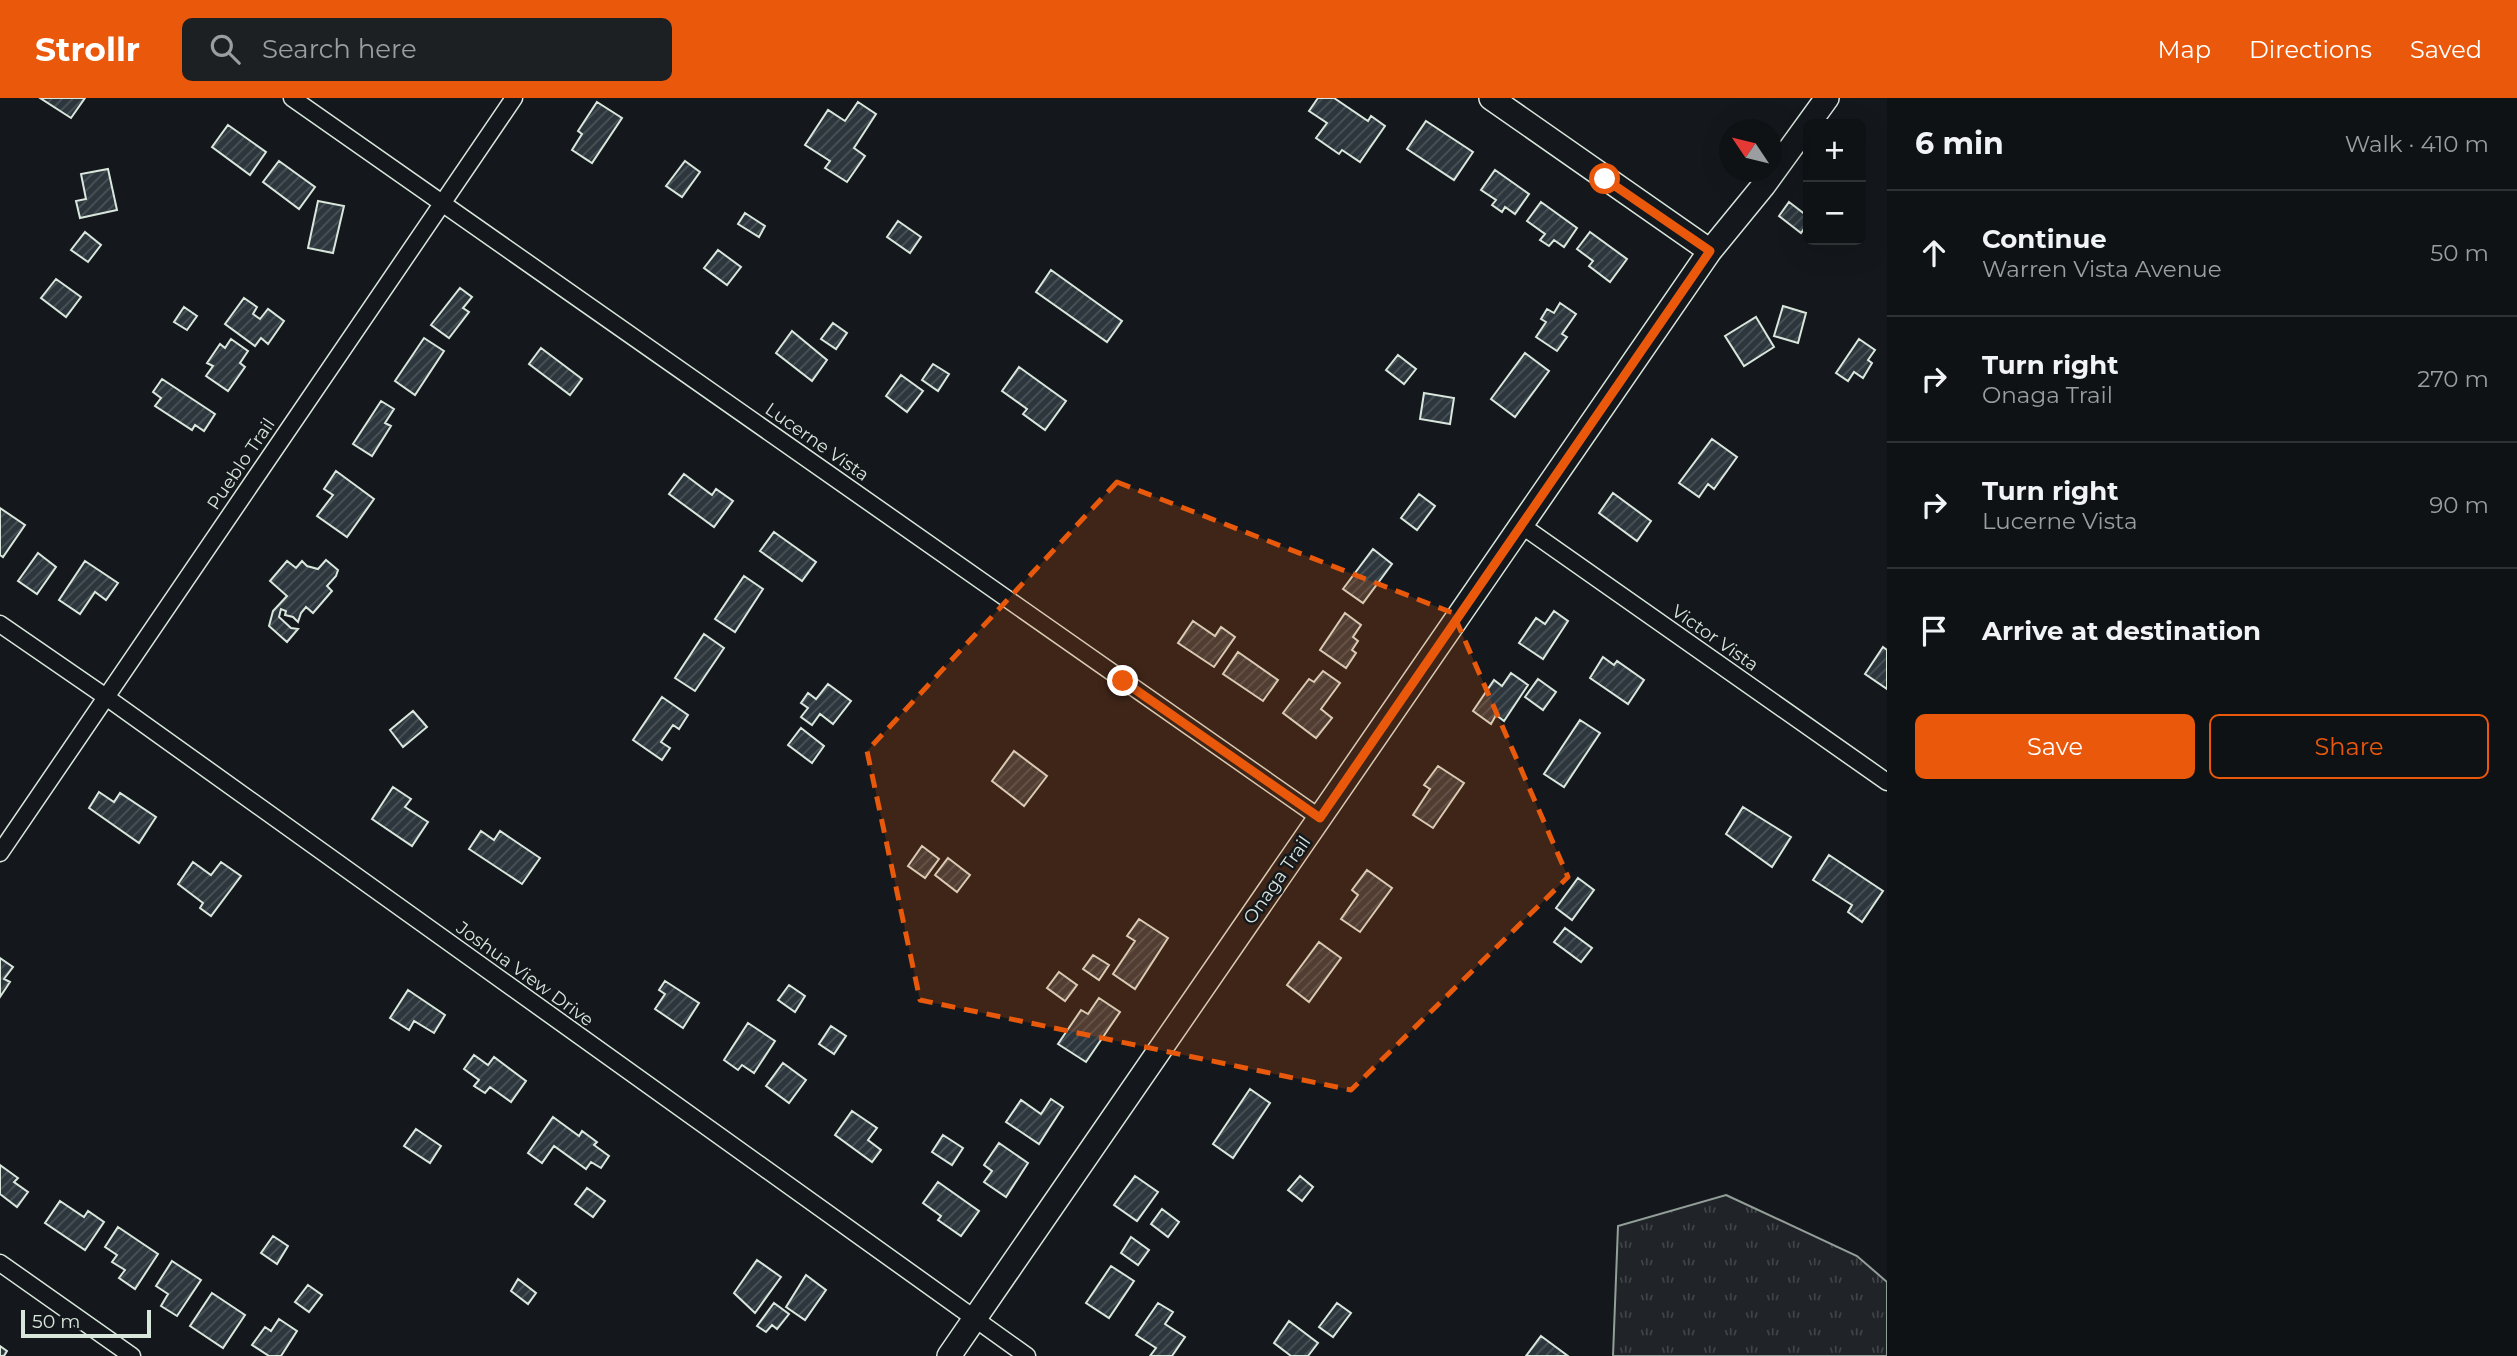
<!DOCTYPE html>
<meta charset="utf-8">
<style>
body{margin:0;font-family:Montserrat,sans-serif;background:#1d2022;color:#f1f3f6}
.controls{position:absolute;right:21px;top:21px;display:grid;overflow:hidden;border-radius:10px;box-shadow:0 7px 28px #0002}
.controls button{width:63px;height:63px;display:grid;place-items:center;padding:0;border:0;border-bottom:2px solid #2f3234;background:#0f1215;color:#f1f3f6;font:35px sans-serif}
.compass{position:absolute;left:1719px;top:21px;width:63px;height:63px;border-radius:50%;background:#0f1215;box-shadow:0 7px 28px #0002;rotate:305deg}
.scale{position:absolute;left:21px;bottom:18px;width:130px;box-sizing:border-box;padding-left:7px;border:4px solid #d8e6dc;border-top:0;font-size:19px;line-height:24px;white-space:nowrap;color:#d8e6dc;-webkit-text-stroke:5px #14181c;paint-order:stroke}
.stop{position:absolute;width:21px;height:21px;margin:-16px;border:5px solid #ea580c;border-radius:50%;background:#fff}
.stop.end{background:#ea580c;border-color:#fff;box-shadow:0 2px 7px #0008}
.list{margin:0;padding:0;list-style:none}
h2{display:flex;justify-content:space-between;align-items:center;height:91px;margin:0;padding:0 28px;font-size:30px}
h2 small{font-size:23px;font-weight:400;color:#9b9ea0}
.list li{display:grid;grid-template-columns:46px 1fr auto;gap:21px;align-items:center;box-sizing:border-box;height:126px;padding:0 28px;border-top:2px solid #2f3234}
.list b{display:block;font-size:26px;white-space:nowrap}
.list p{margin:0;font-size:23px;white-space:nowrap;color:#9b9ea0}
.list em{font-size:23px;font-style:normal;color:#9b9ea0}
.actions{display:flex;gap:14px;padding:21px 28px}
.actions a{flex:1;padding:16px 0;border:2px solid #ea580c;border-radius:10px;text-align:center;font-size:24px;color:#ea580c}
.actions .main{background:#ea580c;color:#fff}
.icon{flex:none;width:38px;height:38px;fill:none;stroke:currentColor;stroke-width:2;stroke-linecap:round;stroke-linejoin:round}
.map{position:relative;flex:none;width:1887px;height:1258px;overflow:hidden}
header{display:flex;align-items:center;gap:42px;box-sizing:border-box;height:98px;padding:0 35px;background:#ea580c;color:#fff}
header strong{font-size:33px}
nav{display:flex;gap:38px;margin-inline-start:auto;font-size:24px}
.search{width:490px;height:63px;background:#1d2022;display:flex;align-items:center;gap:18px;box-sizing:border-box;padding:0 24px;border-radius:10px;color:#9b9ea0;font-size:26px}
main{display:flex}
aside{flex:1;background:#0f1215}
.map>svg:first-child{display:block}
.grass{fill:url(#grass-tufts);stroke:#939e99;stroke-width:2}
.building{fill:url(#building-hatch);stroke:#d8e6dc;stroke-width:2}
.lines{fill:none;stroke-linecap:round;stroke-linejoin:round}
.street-casing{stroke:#d8e6dc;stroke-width:19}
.secondary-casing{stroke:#d8e6dc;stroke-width:26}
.street{stroke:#14181c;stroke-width:16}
.secondary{stroke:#14181c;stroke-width:23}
.route{stroke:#ea580c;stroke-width:9}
.marked{fill:#e8590c;fill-opacity:0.2;stroke:#e8590c;stroke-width:5;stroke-dasharray:14 9;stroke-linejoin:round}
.labels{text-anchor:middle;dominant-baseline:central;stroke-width:5;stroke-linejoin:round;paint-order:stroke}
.street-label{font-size:18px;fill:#d8e6dc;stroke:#14181c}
</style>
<header>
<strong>Strollr</strong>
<div class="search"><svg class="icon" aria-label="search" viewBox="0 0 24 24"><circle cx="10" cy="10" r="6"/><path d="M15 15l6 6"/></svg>Search here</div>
<nav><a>Map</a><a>Directions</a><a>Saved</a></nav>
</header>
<main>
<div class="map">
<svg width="1887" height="1258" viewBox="0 0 1887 1258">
<defs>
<pattern id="grass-tufts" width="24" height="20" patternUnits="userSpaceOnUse" patternTransform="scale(1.75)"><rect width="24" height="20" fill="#202428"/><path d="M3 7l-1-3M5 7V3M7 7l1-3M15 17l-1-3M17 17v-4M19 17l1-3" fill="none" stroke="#404447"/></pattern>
<pattern id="building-hatch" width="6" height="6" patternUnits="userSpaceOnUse" patternTransform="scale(1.75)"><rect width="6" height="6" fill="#2c363c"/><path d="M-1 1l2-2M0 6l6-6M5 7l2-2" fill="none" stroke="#4a5358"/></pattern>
</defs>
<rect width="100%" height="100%" fill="#14181c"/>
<!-- grass -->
<path class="grass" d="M1726 1097 1857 1158 1887 1184V1258H1613L1618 1128Z"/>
<!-- building -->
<path class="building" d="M40 0H85L71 20Z
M1318 0H1334L1368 23 1371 18 1385 28 1360 64 1342 52 1339 56 1316 40 1327 25 1309 13Z
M597 4 622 20 592 65 572 52 582 36 578 33Z
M858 4 876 16 854 50 865 58 847 84 825 70 830 63 805 47 828 12 845 23Z
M1426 23 1473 54 1454 82 1407 51Z
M228 27 266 54 250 77 212 49Z
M279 63 315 89 299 111 263 84Z
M685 63 700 74 682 99 666 88Z
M108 71 117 112 80 120 76 103 86 101 81 76Z
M1495 72 1529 96 1515 116 1505 109 1502 114 1492 107 1496 102 1481 92Z
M318 103 344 108 333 155 308 150Z
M1541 104 1577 130 1564 149 1554 142 1549 148 1540 142 1545 136 1527 123Z
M1789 104 1806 117 1808 114V125L1801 135 1779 118Z
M745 115 765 128 759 139 738 126Z
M898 123 921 139 910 155 887 139Z
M85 134 101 147 88 164 71 152Z
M1590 134 1627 161 1610 184 1589 168 1593 163 1577 151Z
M718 152 741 169 727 187 704 170Z
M1051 172 1122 223 1107 244 1036 194Z
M56 181 81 199 66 219 41 200Z
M460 190 472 199 463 210 469 214 449 240 431 227Z
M244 200 257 209 253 216 260 221 268 211 284 223 268 246 261 240 255 248 225 226Z
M1560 205 1576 216 1562 236 1567 239 1557 253 1536 239 1546 224 1541 221 1547 211 1554 215Z
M1783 208 1806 215 1798 245 1774 238Z
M184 209 197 218 187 232 174 224Z
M1756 219 1774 249 1744 268 1725 238Z
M833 225 847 235 836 251 821 241Z
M792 233 827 262 812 283 776 255Z
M424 240 444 253 415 297 395 283Z
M231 241 248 253 240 265 245 269 228 293 206 278 213 268 207 265 220 246 225 250Z
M1859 241 1875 252 1868 262 1872 265 1863 280 1854 274 1848 283 1836 275Z
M541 250 582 281 570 297 529 266Z
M1525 255 1549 273 1515 319 1491 301Z
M1398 257 1416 271 1404 286 1386 272Z
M933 266 949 276 938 293 922 282Z
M1019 269 1066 303 1045 332 1023 316 1027 311 1002 293Z
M901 277 923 293 907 314 886 298Z
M162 281 215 316 204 333 195 327 192 332 155 308 161 300 153 294Z
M1424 295 1454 300 1450 326 1420 321Z
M381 303 394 311 385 325 391 328 372 358 353 346Z
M1712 341 1737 359 1714 391 1708 386 1699 399 1679 385Z
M336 373 374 401 347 439 317 418 333 397 324 391Z
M684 376 712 397 716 391 733 403 714 429 669 396Z
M1613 395 1651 423 1637 443 1599 415Z
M1419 396 1435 408 1417 432 1401 420Z
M0 410 25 427 3 459 0 457Z
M774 434 816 464 802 483 760 453Z
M1373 451 1392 466 1363 505 1343 491Z
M38 455 56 469 37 496 18 483Z
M326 462 338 472 336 478 327 488 332 493 313 515 306 509 301 515 298 524 293 519 285 517 286 513 281 511 279 519 291 530 298 531 287 544 269 528 273 513 287 498 270 483 287 463 296 470 302 463 307 468 318 471Z
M85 463 118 485 106 502 95 494 80 516 59 502Z
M744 478 763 491 735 534 715 521Z
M1554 513 1568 523 1543 561 1519 545 1536 520 1545 526Z
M1345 515 1361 527 1353 539 1358 543 1352 552 1356 555 1346 570 1320 552Z
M1193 523 1215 538 1221 529 1235 539 1214 569 1178 545Z
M704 536 724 550 695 593 675 580Z
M1883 549 1887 552V591L1865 576Z
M1238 554 1278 582 1263 603 1223 576Z
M1603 559 1614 567 1617 563 1644 582 1628 606 1590 580Z
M1323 573 1340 585 1321 611 1332 620 1316 640 1283 615 1309 581 1314 584Z
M1511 575 1528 587 1504 623 1496 617 1491 626 1473 613 1494 582 1502 588Z
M1538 581 1556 594 1543 612 1525 599Z
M828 586 851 603 833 626 820 616 812 627 801 619 808 610 801 605 808 595 816 601Z
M662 599 688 617 679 631 673 627 661 644 670 650 662 662 633 642Z
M413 613 427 629 403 649 390 632Z
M1580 622 1600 635 1564 689 1544 676Z
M801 630 824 648 812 665 788 647Z
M1014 653 1047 678 1024 708 992 683Z
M1438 668 1464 685 1433 730 1413 717 1430 691 1424 687Z
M393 689 411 701 405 709 428 724 412 748 372 721Z
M99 694 114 704 120 695 156 719 139 745 89 710Z
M1743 709 1791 739 1772 769 1726 736Z
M481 733 494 742 500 733 540 760 522 786 469 751Z
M922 748 939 761 925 780 908 768Z
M1829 757 1883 793 1862 824 1848 814 1852 807 1813 782Z
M948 760 970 777 957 794 935 777Z
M193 764 211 777 221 764 241 778 211 818 200 810 203 805 178 786Z
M1367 772 1392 790 1360 834 1341 821 1358 797 1352 792Z
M1578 780 1594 792 1572 822 1556 810Z
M1139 821 1168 840 1135 891 1113 876 1135 843 1127 838Z
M1565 830 1592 850 1581 864 1554 844Z
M1319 844 1341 860 1309 904 1287 887Z
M1093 857 1109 867 1099 882 1083 871Z
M0 860 13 869 4 881 10 884 0 899Z
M1059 874 1077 887 1065 903 1047 890Z
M665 883 699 905 683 930 655 911 665 896 659 892Z
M789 887 805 898 795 914 778 902Z
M408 892 445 917 434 935 414 923 409 932 390 920Z
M1099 900 1120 914 1086 964 1058 946 1081 912 1088 916Z
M748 925 775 943 754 975 742 967 738 972 724 962Z
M831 928 846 938 834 956 819 946Z
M474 957 488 967 494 959 526 983 511 1004 490 989 485 995 474 988 479 982 464 971Z
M783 965 806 982 789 1005 766 988Z
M1250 991 1270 1005 1233 1060 1213 1046Z
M1051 1001 1063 1009 1039 1046 1006 1024 1021 1002 1041 1016Z
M852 1013 877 1030 868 1042 881 1052 872 1064 835 1037Z
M553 1019 579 1038 582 1033 597 1044 594 1047 609 1058 601 1070 591 1064 586 1071 554 1048 542 1065 528 1055Z
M416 1031 441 1048 430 1065 404 1048Z
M943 1037 963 1050 952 1067 932 1054Z
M999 1045 1028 1065 1006 1099 984 1084 992 1073 984 1067Z
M0 1067 18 1080 14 1084 28 1094 17 1109 0 1096Z
M1135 1078 1158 1094 1137 1123 1114 1107Z
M1300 1078 1313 1089 1302 1103 1288 1092Z
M938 1084 979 1113 961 1138 938 1122 941 1118 923 1105Z
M587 1090 605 1103 593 1119 575 1106Z
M60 1103 84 1119 88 1113 104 1124 85 1152 45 1125Z
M1162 1111 1179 1124 1168 1139 1151 1126Z
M118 1129 158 1156 135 1191 119 1180 125 1172 112 1164 117 1157 105 1149Z
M273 1138 288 1148 277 1166 261 1155Z
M1131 1139 1149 1152 1138 1167 1121 1155Z
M757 1162 781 1179 755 1215 734 1195Z
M172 1163 201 1182 177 1218 161 1208 168 1196 156 1188Z
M1111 1168 1134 1183 1109 1220 1086 1205Z
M806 1177 826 1192 805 1222 786 1209Z
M518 1181 536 1195 528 1206 511 1193Z
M308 1187 322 1197 309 1214 295 1204Z
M212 1195 245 1217 223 1250 190 1228Z
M774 1205 789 1216 777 1231 772 1227 766 1234 757 1228Z
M1158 1205 1173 1214 1165 1226 1185 1239 1172 1258H1150L1156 1250 1136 1237Z
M1337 1205 1351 1215 1333 1239 1319 1229Z
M279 1221 297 1233 281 1258H269L252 1247 265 1229 271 1233Z
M1289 1223 1318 1245 1308 1258H1291L1274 1245Z
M1541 1238 1568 1258H1526Z
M0 1248 7 1253 4 1258H0Z"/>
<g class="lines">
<defs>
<path id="street" d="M292 0 1320 720
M1521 427 1887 684
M0 526 106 599 1027 1258
M0 755 514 0
M0 1165 132 1258"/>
<path id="secondary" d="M1491 0 1710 153
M949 1258 1710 153 1764 87 1827 0"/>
</defs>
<!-- street casing -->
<use href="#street" class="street-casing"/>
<!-- secondary casing -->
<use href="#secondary" class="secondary-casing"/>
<!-- street -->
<use href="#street" class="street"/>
<!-- secondary -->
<use href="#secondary" class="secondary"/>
</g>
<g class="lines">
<!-- route -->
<path class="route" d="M1123 583 1320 720 1710 153 1605 81"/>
</g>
<!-- marked area -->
<path class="marked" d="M1117 384 1453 515 1568 779 1351 992 920 902 867 653Z"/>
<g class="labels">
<!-- street labels -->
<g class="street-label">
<text transform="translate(817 344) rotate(35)">Lucerne Vista</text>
<text transform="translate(241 366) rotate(-56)">Pueblo Trail</text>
<text transform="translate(1715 540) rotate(35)">Victor Vista</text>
<text transform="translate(1277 782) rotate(-55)">Onaga Trail</text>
<text transform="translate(525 876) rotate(36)">Joshua View Drive</text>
</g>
</g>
</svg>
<div class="controls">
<button>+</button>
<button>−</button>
</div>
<svg class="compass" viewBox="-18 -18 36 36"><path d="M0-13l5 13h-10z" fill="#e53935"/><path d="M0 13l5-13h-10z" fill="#9b9ea0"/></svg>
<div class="scale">50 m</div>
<div class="stop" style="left:1605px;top:81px"></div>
<div class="stop end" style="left:1123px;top:583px"></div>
</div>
<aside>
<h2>6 min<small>Walk · 410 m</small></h2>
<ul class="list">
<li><svg class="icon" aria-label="ahead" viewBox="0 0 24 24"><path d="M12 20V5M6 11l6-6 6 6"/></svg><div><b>Continue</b><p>Warren Vista Avenue</p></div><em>50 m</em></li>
<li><svg class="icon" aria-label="right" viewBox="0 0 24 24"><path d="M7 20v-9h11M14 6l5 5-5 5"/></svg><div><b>Turn right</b><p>Onaga Trail</p></div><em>270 m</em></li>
<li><svg class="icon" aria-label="right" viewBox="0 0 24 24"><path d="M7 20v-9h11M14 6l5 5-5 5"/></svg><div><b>Turn right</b><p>Lucerne Vista</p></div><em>90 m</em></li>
<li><svg class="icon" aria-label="arrive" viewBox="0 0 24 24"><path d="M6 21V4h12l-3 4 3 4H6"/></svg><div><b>Arrive at destination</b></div></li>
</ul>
<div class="actions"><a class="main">Save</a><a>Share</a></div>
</aside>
</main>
